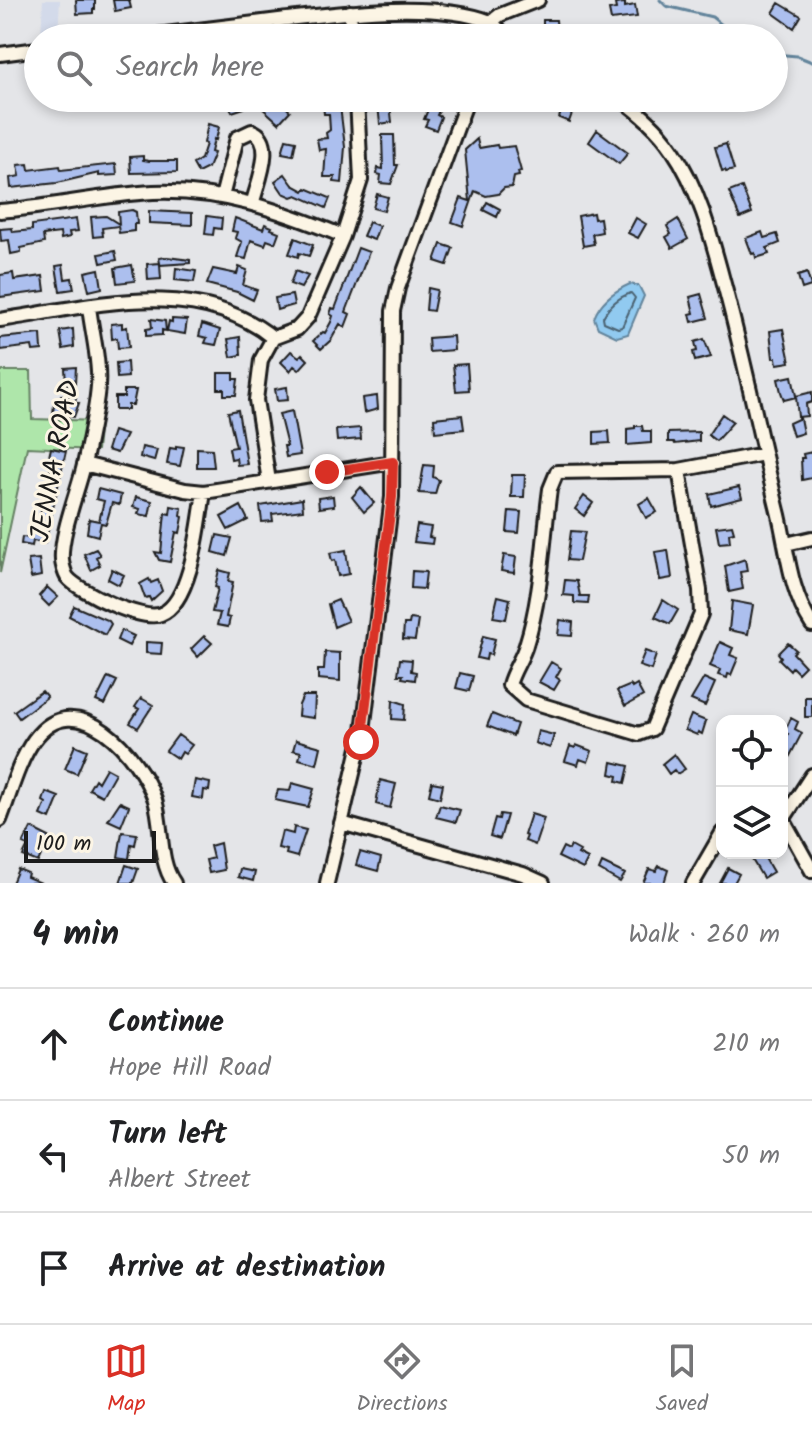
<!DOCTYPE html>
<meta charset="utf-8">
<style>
body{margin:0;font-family:Kalam,sans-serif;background:#f2f2f2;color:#202124}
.controls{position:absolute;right:24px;bottom:24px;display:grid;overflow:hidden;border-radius:16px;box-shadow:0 4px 12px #0003}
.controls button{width:72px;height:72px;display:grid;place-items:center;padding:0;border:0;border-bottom:2px solid #e0e0e0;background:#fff;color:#202124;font:40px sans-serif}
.scale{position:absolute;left:24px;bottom:20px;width:132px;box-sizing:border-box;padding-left:8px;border:4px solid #1c1c1c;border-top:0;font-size:22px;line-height:28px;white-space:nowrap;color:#1c1c1c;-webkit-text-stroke:6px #fcf5e5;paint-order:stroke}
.stop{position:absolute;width:24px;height:24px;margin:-18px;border:6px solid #d93025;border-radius:50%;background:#fff}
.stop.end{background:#d93025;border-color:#fff;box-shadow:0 2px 8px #0008}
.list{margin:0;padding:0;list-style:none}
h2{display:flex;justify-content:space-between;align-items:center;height:104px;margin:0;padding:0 32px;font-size:34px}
h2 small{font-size:26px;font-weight:400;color:#757577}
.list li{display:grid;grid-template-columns:52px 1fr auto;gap:24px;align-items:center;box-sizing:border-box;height:112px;padding:0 32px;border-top:2px solid #e0e0e0}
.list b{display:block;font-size:30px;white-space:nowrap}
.list p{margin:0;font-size:26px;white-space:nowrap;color:#757577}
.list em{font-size:26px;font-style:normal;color:#757577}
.icon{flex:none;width:44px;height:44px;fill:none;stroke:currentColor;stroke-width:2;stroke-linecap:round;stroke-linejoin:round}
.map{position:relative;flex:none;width:812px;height:883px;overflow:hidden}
.search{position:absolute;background:#fff;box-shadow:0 4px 12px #0003;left:24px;right:24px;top:24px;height:88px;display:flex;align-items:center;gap:20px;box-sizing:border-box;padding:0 28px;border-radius:44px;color:#757577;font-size:30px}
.sheet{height:440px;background:#fff}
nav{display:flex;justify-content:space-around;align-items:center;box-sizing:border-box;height:112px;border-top:2px solid #e0e0e0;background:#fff;font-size:22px;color:#757577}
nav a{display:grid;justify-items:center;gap:4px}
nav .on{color:#d93025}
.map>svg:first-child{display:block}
.built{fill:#d3daea}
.green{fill:#aee6aa;stroke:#658163;stroke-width:2}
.water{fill:#91caf0;stroke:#62849b;stroke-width:2}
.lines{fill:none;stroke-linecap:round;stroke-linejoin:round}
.shore{stroke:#4b6271;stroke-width:2}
.stream{stroke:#62849b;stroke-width:3}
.building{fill:#acbfee;stroke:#1c1c1c;stroke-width:2}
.minor-casing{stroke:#1c1c1c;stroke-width:18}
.minor{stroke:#fcf5e5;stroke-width:12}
.route{stroke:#d93025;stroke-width:10}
.labels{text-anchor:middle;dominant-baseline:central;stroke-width:6;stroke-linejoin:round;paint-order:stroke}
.street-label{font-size:28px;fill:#1c1c1c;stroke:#fcf5e5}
</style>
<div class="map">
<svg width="812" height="883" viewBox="0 0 812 883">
<rect width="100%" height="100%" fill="#e4e5e8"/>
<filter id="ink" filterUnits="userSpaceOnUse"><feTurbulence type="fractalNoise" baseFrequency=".0125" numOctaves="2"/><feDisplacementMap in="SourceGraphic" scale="16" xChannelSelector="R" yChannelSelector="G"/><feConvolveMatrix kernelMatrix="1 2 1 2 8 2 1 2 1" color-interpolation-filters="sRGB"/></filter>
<g filter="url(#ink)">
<!-- built -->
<path class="built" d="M43 0H60L58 33 41 35Z"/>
<!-- green -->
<path class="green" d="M0 371H31L32 419 100 421 97 450 27 447 0 573Z"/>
<!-- water -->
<path class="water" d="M630 284 639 286 644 296 628 334 617 337 598 328 594 318C600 302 614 291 630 284Z"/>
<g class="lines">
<!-- shore -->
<path class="shore" d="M631 293 635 298 622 327 618 328 604 322 603 317C609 306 619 297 631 293Z"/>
<!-- stream -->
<path class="stream" d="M660 0 666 6 712 17 738 38
M774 54 797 56 812 62"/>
</g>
<!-- building -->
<path class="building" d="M76 0H95V9H93V13L77 14Z
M113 0H129L131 8 115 11Z
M625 3V7L635 5 637 17 611 20 609 10 616 9 615 4Z
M779 3 801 16 794 28 773 13Z
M543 20H556L557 32H543Z
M386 28 415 29V38H368V29Z
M241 98 244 108 232 112 228 102Z
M251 98H276L290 111 279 123Z
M339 98 345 147 342 183 334 182 335 177H324L326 149 319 150 317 139 327 138 326 133 330 130 329 114H324L323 105H328L327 99Z
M564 102 575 105 569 122 559 118Z
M390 104 392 122 380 124 378 105Z
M429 107 439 111 437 115 441 117 436 130 425 126 428 120 424 119Z
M208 124 219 127 216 140 214 139 211 152 214 153 208 168 198 173 193 164 201 159 206 144 204 143Z
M597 130 628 153 619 164 589 142Z
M382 135H394L395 165H398L391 184 380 183 381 175 377 174 378 168 383 169Z
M286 139 296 141 293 155 282 153Z
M477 139 479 148 497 145 498 148 514 146 521 171 518 172 519 176 514 177 512 187 504 188 498 194 486 196 475 191 463 226 452 222 461 198 470 201 465 150Z
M726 144 734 170 726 172 725 170 722 171 715 147Z
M143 156V160L149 161H177V172L131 173 130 157Z
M28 164 29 170 60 166 61 170 116 164 117 175 99 176V173L57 183 11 188 10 178 20 176 18 165Z
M285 174 293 185 304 191 306 188 330 198 326 208 297 195 292 197 283 193 275 181Z
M742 187 752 213 740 218 729 192Z
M377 194 388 197 384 211 373 208Z
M487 202 500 209 497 217 483 210Z
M132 210 136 212 137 224H134V231L119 233 118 226 102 228 103 236 93 237 91 217 106 216 119 224 118 212Z
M149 211 192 213V225L149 223Z
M593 213 594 219 600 218 602 232 592 234 594 244 583 246 578 216Z
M207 216 222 218 221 229 214 228 213 235 205 234Z
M235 218 263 229 265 224 272 227 271 229 279 232 275 243 267 240 265 245 251 240 246 259 237 257 242 242 235 238 237 232 232 231Z
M636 218 646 224 638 238 628 233Z
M76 219 78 231 69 232 70 237 61 239 60 233 43 235 44 243 21 248V252L11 254 9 240 1 241 0 229 12 228 13 232 32 230V225Z
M678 219 688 239 672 248 666 237 671 234 667 226Z
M369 222 379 226 374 240 363 236Z
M762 232 764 238 777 234 780 243 767 248 769 254 756 258 755 253 752 254 746 238Z
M295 238 313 245 309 256 299 253 298 257 289 254Z
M441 244 453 248 447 265 435 261Z
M358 248 369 252 346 312 350 314 345 327 340 324 331 340 321 349 313 341 323 332 325 333 331 322 333 316 330 314 332 308 335 309Z
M115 251 117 260 101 263 99 254Z
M167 257 190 260V263L160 265 161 279 148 280 147 264 160 263 159 258Z
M63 265 65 279 72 278 74 289 60 291 56 266Z
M132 265 135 281 117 283 115 268Z
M239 267 247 270 243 285 257 290 253 300 237 292 207 284 213 269 237 274Z
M176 268 196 271 194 282 175 280Z
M99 269 102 288 89 291 85 272Z
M295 271 308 276 301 288 290 284Z
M13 273 14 280 43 276 45 291 0 297V275Z
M807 273 811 286 802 289 798 276Z
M428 288 437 290 433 311 426 310Z
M701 294 708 318 692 322 690 314 694 313 690 297Z
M292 295 294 305 277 310 275 298Z
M151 319 165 321 166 331 162 330V335L146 336V329L152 328Z
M172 319 187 320 185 334 167 331 169 321 172 322Z
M122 323V328L127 327 129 347 118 348 117 338 112 339 111 324Z
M202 324 220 330 216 345 205 343 207 338 199 336Z
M73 329 74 347 63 349 60 331Z
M783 329 790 362 777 364 776 358H773L770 331Z
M41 334 42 350 33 351 32 346 0 350V338Z
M453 336 454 350 429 352 428 338Z
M240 337 241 355 231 357 228 339Z
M704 339 711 357 695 361 693 352 697 351 695 342Z
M291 351 299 357 302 354 308 360 299 370 294 366 290 371 281 362Z
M127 362 128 377 117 378 116 363Z
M467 364 469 390 456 391 453 365Z
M76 367 75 383 66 384 65 368Z
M218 373H234V379H238L236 395H224V389H218Z
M792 376 796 396 812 392V402L806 404 807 416 798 417 796 397 784 400 781 392 778 379Z
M287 387 288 400 277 401 275 389Z
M124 390H136L133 405H128V410H115V397H124Z
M61 395 76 397 75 403H79L74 417 53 414 54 404 59 405Z
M377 396 378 409 364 413 362 398Z
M238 410 247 464 237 465 236 458 231 459 229 448 236 447 228 412Z
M292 411 300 455 286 457 284 446H287L279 414Z
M722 414 733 422 716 441 708 435Z
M462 415 464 429 435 432 434 418Z
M800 418 803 433 793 436 789 423Z
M635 426H642L643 431H651V443L627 445V429L635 428Z
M360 428 361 439 337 441 336 430Z
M113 431 126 435 117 453 107 450Z
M609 431 610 443 594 444V432Z
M699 432V441L675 444 674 442H668V433Z
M176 446 184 447 180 466 167 464 170 448 176 449Z
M142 447 157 450 154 461 140 457Z
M51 448 66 451 45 543 33 541 32 546 21 544 22 537 30 538 32 527 37 528 52 462 48 461Z
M197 448 212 449 214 467H197Z
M812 452V478L802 480 801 458H804L803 454Z
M424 465 434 466 433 477 439 480 435 494 419 493Z
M512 475H525L524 497H511Z
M361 487 374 503 364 512 352 497Z
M739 487 742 498 711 506 709 494Z
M98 489 121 495 119 505 112 503 106 524 101 523 98 536 87 533 89 519 99 521 104 501 96 499Z
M333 496 334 506 319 508 318 498Z
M584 496 593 503 584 516 575 509Z
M136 497 152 501 149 516 138 514 140 509 133 507Z
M649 498 657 512 646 518 639 504Z
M302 499 303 510 272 514 273 521 262 522 260 506Z
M171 506 182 508 181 516 183 517 180 533 176 532 170 562 159 560 155 552 161 553 165 513 170 514Z
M241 506 248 520 228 530 221 517Z
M509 511 521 512 519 533 507 532Z
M417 525 431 527 429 537 433 538 432 544 414 542Z
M732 525 734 532 729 533 730 542 719 543 716 527Z
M571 531 585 532 579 561 567 560Z
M217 535 232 538 227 556 213 552Z
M96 549 100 555 96 557 100 565 91 570 84 554Z
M346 550 349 574 338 576 335 560 332 561 330 553Z
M668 550 672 578 660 580 655 552Z
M504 555 516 557 514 573 501 571Z
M39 559 41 576 31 578 28 560Z
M745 559 747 571 740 572 743 589 729 592 725 566Z
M112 569 124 575 119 585 108 579Z
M219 570 230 573 228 581 233 582 226 617 230 618 228 627 217 625 220 613 212 612 218 588 215 587Z
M412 571 426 572 424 589 411 588Z
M149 579 151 583 158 580 162 591 151 601 149 597 145 598 140 584Z
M565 580 577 581 580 596H589L588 604 574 603V596L563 595Z
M47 587 58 597 49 606 39 596Z
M498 596 510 599 506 619 493 617Z
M338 600 348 621 334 627 328 604Z
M663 600 678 610 670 624 655 617Z
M732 601 753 605 748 634 729 630Z
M74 606 109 621 111 624 105 635 69 616Z
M410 619 418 620 415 640 403 639 404 624H409Z
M560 620 573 622 572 636 558 635Z
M121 630 134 636 129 646 117 640Z
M204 636 212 643 198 657 191 649Z
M483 636 495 639 491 655 487 654 486 660 477 658Z
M146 642 162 643 161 654 146 653Z
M720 642 733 648 730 655 738 658 731 675 728 674 727 678 718 675 720 670 710 666Z
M788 643 796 650 793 653 805 666 798 673 792 667 790 670 779 659 781 657 778 653Z
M645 651 656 655 651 670 639 666Z
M325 652 340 653V681L318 679V670H324Z
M400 659 412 660 411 671 416 672 415 680 402 678 403 675H398Z
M551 662 561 668 556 677 560 680 554 690 539 682Z
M460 673 473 676 469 691 456 688Z
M108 677 117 681 105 705 96 701Z
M704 678 715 683 705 706 691 700Z
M631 685 632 688 637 685 643 696 625 706 617 691Z
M42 691 47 697 19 718 14 711Z
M303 696H315L314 718 298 716 299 705Z
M805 697H812V717H805Z
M141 698 153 705 138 728 130 723 139 709 135 707Z
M393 700 405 704 404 720 392 719Z
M492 714 517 724 513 736 487 726Z
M691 715 706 721 702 734 698 732 697 735 685 730Z
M791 718 798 722 795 729 802 733 782 771V748L788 734 784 733Z
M538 731 554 735 550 748 535 743Z
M178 735 192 745 185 754 182 752 178 759 166 751Z
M296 740 321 747 317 764 299 759 301 752 293 750Z
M75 745 87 750 77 774 65 769Z
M576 745 592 751 588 762 580 759 578 765 565 761 570 746 575 748Z
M674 754 685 769 677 774 674 770 669 774 662 764Z
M612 762 629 766 625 783 617 781 618 776 610 774Z
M106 768 115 773 102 796 89 789 95 779 98 782Z
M195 780 210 783 209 791 204 790 203 799 192 797Z
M380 780 396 784 390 808 376 804Z
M432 782 443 784 440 798 429 795Z
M292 783 314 789 308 807 275 800 278 790 290 791Z
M46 792 59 797 50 819 41 815 46 803 43 801Z
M120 802 129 806 121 826 108 820Z
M440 805 460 810 456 822 436 817Z
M500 814 507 815 500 839 490 836 495 818 499 819Z
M531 814 544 818 535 845 525 841 527 836 524 835Z
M294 827 306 830 297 857 286 854 287 850 278 848 282 831 293 834Z
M31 828 49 837 38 862 23 856 28 846 23 844Z
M122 832 137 834 135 845 131 844 129 859 118 857Z
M220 843 224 870 209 873 206 860 213 858 210 846Z
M571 846 580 851 578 854 588 859 583 869 558 857 563 847 569 850Z
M360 852 381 858 378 871 356 865Z
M748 853H762L773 872 763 878Z
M602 863 625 874 620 882 599 870Z
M126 865 138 869 133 883H120Z
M659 866 668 870 664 883H643L649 869 656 871Z
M728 868 739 874 734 883H720Z
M18 869 28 873 27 877 41 883H12Z
M240 869 255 872 253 881 238 877Z"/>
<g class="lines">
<defs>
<path id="minor" d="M350 12 352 38
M491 22 508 38
M133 38C182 32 230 26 279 20 340 13 434 0 491 22L500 15 538 0
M0 54 38 49
M620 98C640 113 658 128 672 149 699 188 712 239 724 284 745 361 760 439 779 515 788 554 790 591 812 625
M222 197 237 138 252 131C277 140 257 184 253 202
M0 211C51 207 101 195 153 192 220 189 282 211 343 236
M89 307C92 333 100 361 98 386 96 412 89 440 84 465 78 491 60 535 62 560 62 564 65 574 67 577 79 592 143 622 161 614 192 602 199 522 204 492
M0 320C89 307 196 275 273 338
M84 464 185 490 204 492 393 462
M679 470 700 590 701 614 652 729 639 734 526 700 509 685C513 670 522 659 526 645 542 595 543 540 550 489L557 472Z
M679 470 764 454
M269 481 256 400 261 360 273 338 297 329 308 317 343 236 361 180 357 98
M786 544 812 538
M0 820C10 795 18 762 34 740 76 682 140 756 155 800 163 826 158 861 174 883
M782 821 812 775
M784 821 812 871
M341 823 523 874 543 883
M327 883 363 731 392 497 393 311 398 288 468 98
M693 883 722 833"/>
</defs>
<!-- minor casing -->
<use href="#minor" class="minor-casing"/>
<!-- minor -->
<use href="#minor" class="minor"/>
</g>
</g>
<g class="lines" filter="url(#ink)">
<!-- route -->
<path class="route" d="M327 472 393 462 392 497 361 742"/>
</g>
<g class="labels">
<!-- street labels -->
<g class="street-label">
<text transform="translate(56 461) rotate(-79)">JENNA ROAD</text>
</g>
</g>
</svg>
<div class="controls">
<button><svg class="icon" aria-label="locate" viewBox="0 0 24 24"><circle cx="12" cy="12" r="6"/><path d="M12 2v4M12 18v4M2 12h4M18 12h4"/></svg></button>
<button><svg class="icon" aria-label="layers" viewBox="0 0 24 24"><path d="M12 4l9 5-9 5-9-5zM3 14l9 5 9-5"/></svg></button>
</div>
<div class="scale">100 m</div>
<div class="stop" style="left:361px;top:742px"></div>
<div class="stop end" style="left:327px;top:472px"></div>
<div class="search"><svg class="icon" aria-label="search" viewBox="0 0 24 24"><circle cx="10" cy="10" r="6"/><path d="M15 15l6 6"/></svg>Search here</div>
</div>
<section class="sheet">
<h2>4 min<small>Walk · 260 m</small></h2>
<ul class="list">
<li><svg class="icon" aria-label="ahead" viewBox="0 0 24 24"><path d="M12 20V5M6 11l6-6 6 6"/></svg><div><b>Continue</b><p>Hope Hill Road</p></div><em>210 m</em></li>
<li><svg class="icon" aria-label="left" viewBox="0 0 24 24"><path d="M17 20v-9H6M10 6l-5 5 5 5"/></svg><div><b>Turn left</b><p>Albert Street</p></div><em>50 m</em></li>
<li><svg class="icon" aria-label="arrive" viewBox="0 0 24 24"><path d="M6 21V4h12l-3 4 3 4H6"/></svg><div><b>Arrive at destination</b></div></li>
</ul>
</section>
<nav>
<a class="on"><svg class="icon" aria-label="map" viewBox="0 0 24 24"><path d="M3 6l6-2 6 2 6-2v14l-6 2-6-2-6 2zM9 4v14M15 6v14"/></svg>Map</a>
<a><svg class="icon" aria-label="directions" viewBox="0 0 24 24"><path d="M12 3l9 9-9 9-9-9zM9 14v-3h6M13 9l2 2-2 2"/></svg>Directions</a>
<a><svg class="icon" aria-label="saved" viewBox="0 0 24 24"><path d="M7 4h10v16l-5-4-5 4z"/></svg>Saved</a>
</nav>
